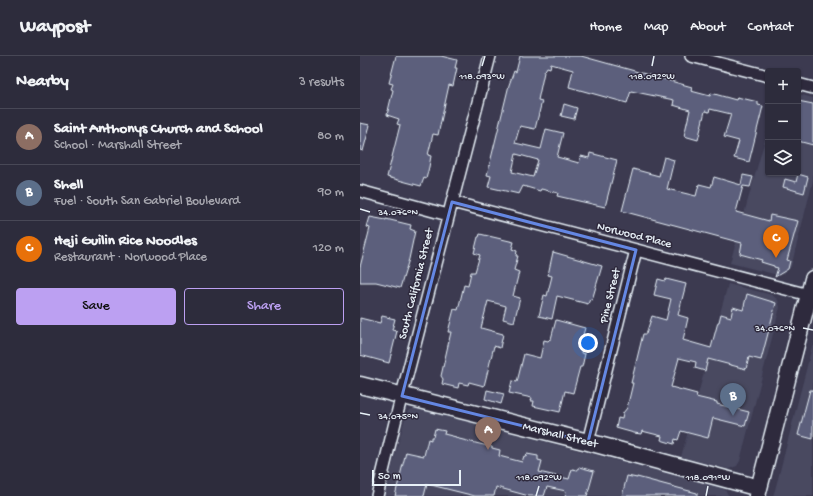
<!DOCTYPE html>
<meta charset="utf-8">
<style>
body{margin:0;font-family:"Gochi Hand",sans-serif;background:#353443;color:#f1f3f6}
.controls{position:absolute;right:12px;top:12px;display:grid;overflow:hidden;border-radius:4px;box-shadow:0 1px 3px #0004}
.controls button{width:36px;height:36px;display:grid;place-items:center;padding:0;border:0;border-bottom:1px solid #484856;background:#2d2c3c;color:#f1f3f6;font:20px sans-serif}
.scale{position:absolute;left:12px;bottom:10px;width:89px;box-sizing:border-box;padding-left:4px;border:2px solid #e8f1f8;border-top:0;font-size:11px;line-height:14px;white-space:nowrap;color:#e8f1f8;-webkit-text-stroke:3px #2f2a3d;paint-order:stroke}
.you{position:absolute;left:228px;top:287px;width:14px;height:14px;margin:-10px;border:3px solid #fff;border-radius:50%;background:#1a73e8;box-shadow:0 0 0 6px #1a73e833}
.badge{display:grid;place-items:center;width:26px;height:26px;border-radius:50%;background:#bca0f2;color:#fff;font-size:13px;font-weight:700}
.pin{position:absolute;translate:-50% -33px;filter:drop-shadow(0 1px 2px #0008)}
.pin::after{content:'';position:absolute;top:21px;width:14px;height:12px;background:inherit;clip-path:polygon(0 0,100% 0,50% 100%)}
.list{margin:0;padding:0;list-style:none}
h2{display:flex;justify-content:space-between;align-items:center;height:52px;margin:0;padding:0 16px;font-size:17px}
h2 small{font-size:13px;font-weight:400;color:#a7a7af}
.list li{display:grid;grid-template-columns:26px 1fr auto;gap:12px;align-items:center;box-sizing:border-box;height:56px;padding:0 16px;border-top:1px solid #484856}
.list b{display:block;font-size:15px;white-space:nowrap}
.list p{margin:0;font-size:13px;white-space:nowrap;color:#a7a7af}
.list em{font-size:13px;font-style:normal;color:#a7a7af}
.actions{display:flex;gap:8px;padding:12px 16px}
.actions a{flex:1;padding:9px 0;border:1px solid #bca0f2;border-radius:4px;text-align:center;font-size:14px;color:#bca0f2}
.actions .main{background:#bca0f2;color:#111}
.icon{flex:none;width:22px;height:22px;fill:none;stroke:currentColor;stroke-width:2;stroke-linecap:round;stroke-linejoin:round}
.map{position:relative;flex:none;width:453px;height:440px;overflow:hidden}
header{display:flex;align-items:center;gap:24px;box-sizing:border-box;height:56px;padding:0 20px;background:#2d2c3c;border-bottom:1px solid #484856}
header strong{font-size:19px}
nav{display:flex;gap:22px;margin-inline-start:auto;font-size:14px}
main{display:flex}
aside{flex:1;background:#2d2c3c}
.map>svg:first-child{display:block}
.built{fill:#484860}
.building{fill:#5b5e7b;stroke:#e8f1f8;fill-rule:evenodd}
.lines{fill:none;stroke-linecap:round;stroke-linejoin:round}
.street-casing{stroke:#e8f1f8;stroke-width:14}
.secondary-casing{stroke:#e8f1f8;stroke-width:19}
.street{stroke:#2f2a3d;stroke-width:11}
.secondary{stroke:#2f2a3d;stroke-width:16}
.marked{fill:none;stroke:#6487e3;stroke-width:3;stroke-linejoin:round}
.ticks{fill:none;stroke:#e8f1f8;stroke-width:1.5}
.labels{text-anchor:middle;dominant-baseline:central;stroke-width:3;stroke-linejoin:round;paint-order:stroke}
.street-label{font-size:12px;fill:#e8f1f8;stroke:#2f2a3d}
.ticks-label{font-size:10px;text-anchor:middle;fill:#e8f1f8;stroke:#2f2a3d;stroke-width:3;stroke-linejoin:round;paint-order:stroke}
</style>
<header>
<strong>Waypost</strong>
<nav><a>Home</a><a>Map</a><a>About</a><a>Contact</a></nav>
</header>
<main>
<aside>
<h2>Nearby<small>3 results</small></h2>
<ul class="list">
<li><span class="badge" style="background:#8d6e63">A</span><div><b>Saint Anthonys Church and School</b><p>School · Marshall Street</p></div><em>80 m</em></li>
<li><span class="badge" style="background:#5c6f8a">B</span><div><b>Shell</b><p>Fuel · South San Gabriel Boulevard</p></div><em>90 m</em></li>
<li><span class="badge" style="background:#e8710a">C</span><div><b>Heji Guilin Rice Noodles</b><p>Restaurant · Norwood Place</p></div><em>120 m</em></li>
</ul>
<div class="actions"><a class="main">Save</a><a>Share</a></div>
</aside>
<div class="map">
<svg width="453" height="440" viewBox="0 0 453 440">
<rect width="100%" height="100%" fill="#3c3a50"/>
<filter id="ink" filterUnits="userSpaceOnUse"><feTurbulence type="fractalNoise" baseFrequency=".025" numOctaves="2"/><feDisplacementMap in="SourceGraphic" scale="8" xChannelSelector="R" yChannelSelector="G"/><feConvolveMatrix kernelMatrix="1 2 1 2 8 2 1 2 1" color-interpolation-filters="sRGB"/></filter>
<g filter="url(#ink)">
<!-- built -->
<path class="built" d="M438 38 453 42V125L431 211 423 218 418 219 370 207 408 73V117H438Z
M368 228 412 239 418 244 420 251 380 405 377 410 369 413 321 401Z
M453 287V440H413L415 434Z
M56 352 359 431 365 434 369 440H24L46 358 50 354Z"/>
<!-- building -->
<path class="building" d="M36 0H81L97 4 95 12H97L93 30 89 29 78 79 73 78 68 99 71 100 69 111 66 123 64 122 61 130 27 121 40 69 37 68 39 63 27 59 33 34 31 33 33 28 29 27Z
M160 0H221L332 31 331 35 350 40 351 37 376 44 377 41 398 46V49L403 50 389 106 374 102 379 85 364 81 371 58 350 53 349 56 345 55 338 84 324 80 330 54 313 49 314 44 271 35 267 47 209 31 213 14 191 8 190 12 187 11 184 16 178 44 182 45 175 73 160 70 155 87 181 93 186 73 203 77 197 101 219 107 221 100 229 102 230 97 257 104 245 151 197 140 198 137 181 133 180 135 163 130 159 138 128 131 131 120 127 119 149 29 154 15 156 16ZM156 98 178 104 173 121 152 116Z
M438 45 453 48V89L438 85Z
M204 48 217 52 214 63 201 60Z
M0 67 10 69 3 95 0 94Z
M304 101 314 104 307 133 336 140 339 128 351 131 354 121 381 129 383 119 393 121 390 131 383 130 376 156 409 165 410 159 438 165 427 204 430 205 428 213 415 221 418 212 414 211V210L401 206 402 204 380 198 382 187 262 155 273 113 299 120Z
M438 118 448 121 444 137 423 131 425 123 436 126Z
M10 161 26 164V163L51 169 50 173 55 175 49 203 40 232 16 226H0V211L10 172 7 171Z
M120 178 154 186 152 193 157 195 156 200H158L154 214 159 216 153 240 160 242 154 266 143 263 146 250 128 245 121 272 143 278 140 292 134 290 124 330 109 326 108 329 99 327 98 332 82 328 83 323 81 320 91 276H88L94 253 98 254 104 229 108 230 111 216H115L120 199 114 197 118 181H119Z
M193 196 242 210 232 244 230 243 228 248 197 240 192 263 179 260 184 239 187 240 192 220 188 219Z
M298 223 305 225 306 223 326 228 318 259 328 262 323 284 351 292 358 266H359L361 258 371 261 373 251 383 254 387 238 416 247 401 304 389 301 386 313 348 303 345 315 335 312 336 306 319 302 311 331 337 338 336 341 357 346V348L389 356 385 370 353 362 348 382 321 375 318 384 315 383 314 388 301 384 302 380 282 375 281 378 274 377 256 372 258 362 262 363 263 357 267 352 273 327H271L283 278H286L292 260 306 264 311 243 294 239Z
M22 260 35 263 32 274 37 275 29 307 0 299V262L20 267Z
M196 264 225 272 223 279 225 280 221 297 225 298 222 311H220L213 337 205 335 200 356 173 350 174 345H171L172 342 149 337 152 325 157 326 164 298 180 302 184 284 188 285 190 283H191Z
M127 334 144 338 141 348 125 343Z
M450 334H453V383L438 379Z
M75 373 85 375 84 378 96 381 95 382 132 391V392L140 394 139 400 162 406 164 400 166 401 167 398 178 400V404L182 405 179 416 209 423 212 413 218 414 219 411 234 415 227 440H205L206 435 187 431 184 440H169L136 431 134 440H115L67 428 64 440H35L46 396 64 400 68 383 71 384V381H73Z
M267 420 277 422V421L337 437V440H262Z"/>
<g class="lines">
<defs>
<path id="street" d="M331 0 408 20
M438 28 453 32
M0 135 88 159
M92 146 449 239
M228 386 276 194
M17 440 38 354 130 0"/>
<path id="secondary" d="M0 329 228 386 399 432
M397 440 453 223"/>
</defs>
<!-- street casing -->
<use href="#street" class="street-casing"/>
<!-- secondary casing -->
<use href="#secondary" class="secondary-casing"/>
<!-- street -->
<use href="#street" class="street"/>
<!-- secondary -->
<use href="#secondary" class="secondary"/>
</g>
</g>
<!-- marked area -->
<path class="marked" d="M92 146 276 194 228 386 42 340Z"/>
<!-- ticks -->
<path class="ticks" d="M122 10 125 0M292 10 294 0M0 153 10 156M443 272 453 274M0 357 10 359M176 440 179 430M346 440 348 430"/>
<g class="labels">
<!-- street labels -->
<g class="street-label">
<text transform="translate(274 180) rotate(14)">Norwood Place</text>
<text transform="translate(57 228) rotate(-76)">South California Street</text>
<text transform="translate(251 240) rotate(-76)">Pine Street</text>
<text transform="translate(200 380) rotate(14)">Marshall Street</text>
</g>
</g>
<g class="ticks-label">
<text x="122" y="23">118.093°W</text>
<text x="292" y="23">118.092°W</text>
<text x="38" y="159">34.076°N</text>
<text x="415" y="275">34.076°N</text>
<text x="38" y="363">34.075°N</text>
<text x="179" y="424">118.092°W</text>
<text x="348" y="424">118.091°W</text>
</g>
</svg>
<div class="controls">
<button>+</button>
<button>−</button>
<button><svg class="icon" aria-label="layers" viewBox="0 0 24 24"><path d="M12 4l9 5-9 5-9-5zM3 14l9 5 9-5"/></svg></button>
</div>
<div class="scale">50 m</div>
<div class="you"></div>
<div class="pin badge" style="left:128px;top:394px;background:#8d6e63">A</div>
<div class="pin badge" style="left:373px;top:360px;background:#5c6f8a">B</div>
<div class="pin badge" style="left:416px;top:202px;background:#e8710a">C</div>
</div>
</main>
